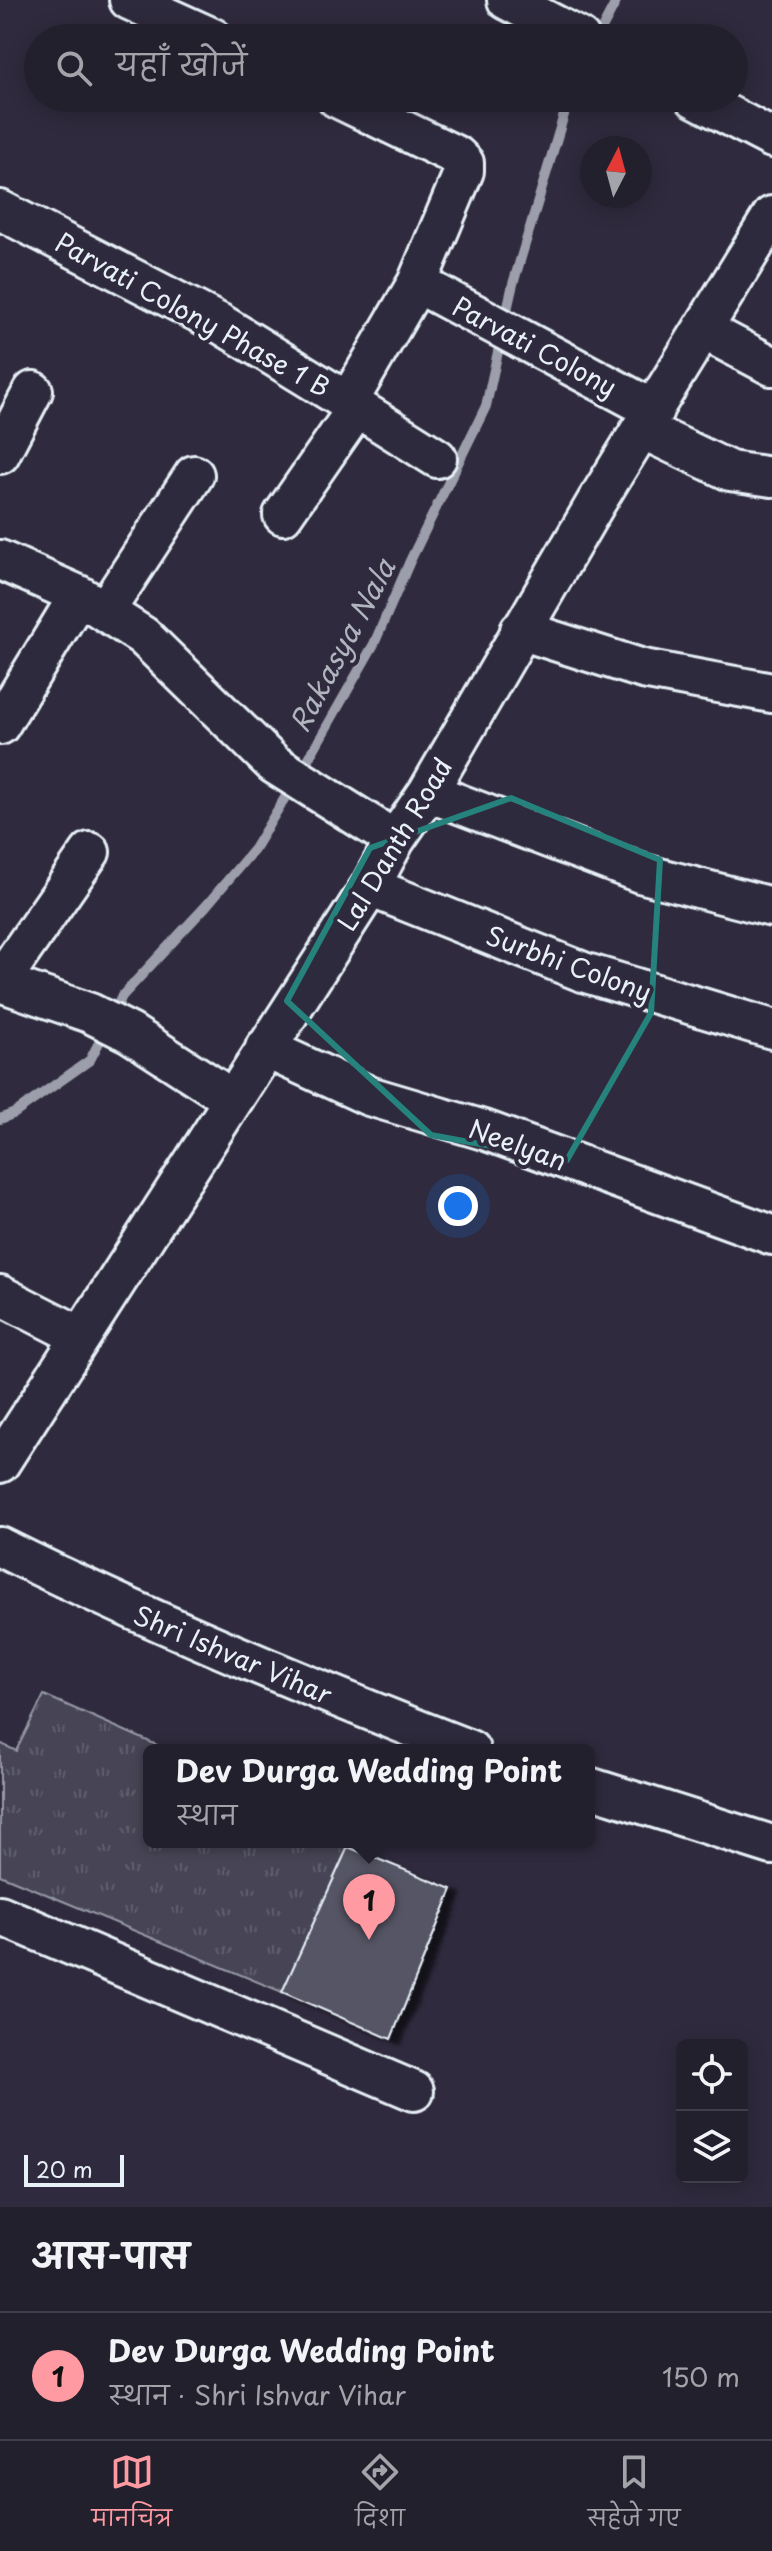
<!DOCTYPE html>
<html lang="hi">
<meta charset="utf-8">
<style>
body{margin:0;font-family:"Playpen Sans","Playpen Sans Deva",sans-serif;background:#2b2836;color:#f1f3f6}
.controls{position:absolute;right:24px;bottom:24px;display:grid;overflow:hidden;border-radius:12px;box-shadow:0 4px 20px #0003}
.controls button{width:72px;height:72px;display:grid;place-items:center;padding:0;border:0;border-bottom:2px solid #403e4a;background:#23202e;color:#f1f3f6;font:40px sans-serif}
.compass{position:absolute;left:580px;top:136px;width:72px;height:72px;border-radius:50%;background:#23202e;box-shadow:0 4px 20px #0003;rotate:6deg}
.scale{position:absolute;left:24px;bottom:20px;width:100px;box-sizing:border-box;padding-left:8px;border:4px solid #e8f1f8;border-top:0;font-size:22px;line-height:28px;white-space:nowrap;color:#e8f1f8;-webkit-text-stroke:6px #2f2a3d;paint-order:stroke}
.you{position:absolute;left:458px;top:1206px;width:28px;height:28px;margin:-20px;border:6px solid #fff;border-radius:50%;background:#1a73e8;box-shadow:0 0 0 12px #1a73e833}
.badge{display:grid;place-items:center;width:52px;height:52px;border-radius:50%;background:#ff9aa2;color:#111;font-size:26px;font-weight:700}
.pin{position:absolute;translate:-50% -66px;filter:drop-shadow(0 2px 4px #0008)}
.pin::after{content:'';position:absolute;top:42px;width:28px;height:24px;background:inherit;clip-path:polygon(0 0,100% 0,50% 100%)}
.popup{position:absolute;left:143px;top:1744px;width:452px;height:104px;box-sizing:border-box;display:grid;place-content:center;border-radius:12px;background:#23202e;filter:drop-shadow(0 2px 6px #0005);font-size:26px;white-space:nowrap;color:#a3a3aa}
.popup b{font-size:30px;color:#f1f3f6}
.popup::after{content:'';position:absolute;left:50%;top:100%;margin-left:-16px;border:16px solid transparent;border-top-color:#23202e}
.list{margin:0;padding:0;list-style:none}
h2{display:flex;justify-content:space-between;align-items:center;height:104px;margin:0;padding:0 32px;font-size:34px}
h2 small{font-size:26px;font-weight:400;color:#a3a3aa}
.list li{display:grid;grid-template-columns:52px 1fr auto;gap:24px;align-items:center;box-sizing:border-box;height:128px;padding:0 32px;border-top:2px solid #403e4a}
.list b{display:block;font-size:30px;white-space:nowrap}
.list p{margin:0;font-size:26px;white-space:nowrap;color:#a3a3aa}
.list em{font-size:26px;font-style:normal;color:#a3a3aa}
.icon{flex:none;width:44px;height:44px;fill:none;stroke:currentColor;stroke-width:2;stroke-linecap:round;stroke-linejoin:round}
.map{position:relative;flex:none;width:772px;height:2207px;overflow:hidden}
.search{position:absolute;background:#23202e;box-shadow:0 4px 20px #0003;left:24px;right:24px;top:24px;height:88px;display:flex;align-items:center;gap:20px;box-sizing:border-box;padding:0 28px;border-radius:44px;color:#a3a3aa;font-size:30px}
.sheet{height:232px;background:#23202e}
nav{display:flex;justify-content:space-around;align-items:center;box-sizing:border-box;height:112px;border-top:2px solid #403e4a;background:#23202e;font-size:22px;color:#a3a3aa}
nav a{display:grid;justify-items:center;gap:4px}
nav .on{color:#ff9aa2}
.map>svg:first-child{display:block}
.grass{fill:url(#grass-tufts);stroke:#979aa6;stroke-width:2}
.lines{fill:none;stroke-linecap:round;stroke-linejoin:round}
.stream{stroke:#9c9fab;stroke-width:10}
.building{fill:#575565;stroke:#e8f1f8;stroke-width:2;filter:url(#shadow)}
.minor-casing{stroke:#e8f1f8;stroke-width:44}
.minor{stroke:#2f2a3d;stroke-width:38}
.marked{fill:none;stroke:#25827c;stroke-width:6;stroke-linejoin:round}
.labels{text-anchor:middle;dominant-baseline:central;stroke-width:8;stroke-linejoin:round;paint-order:stroke}
.street-label{font-size:26px;fill:#e8f1f8;stroke:#2f2a3d}
.water-label{font-size:28px;font-style:italic;fill:#afb4be;stroke:#2f2a3d}
</style>
<div class="map">
<svg width="772" height="2207" viewBox="0 0 772 2207">
<defs>
<pattern id="grass-tufts" width="24" height="20" patternUnits="userSpaceOnUse" patternTransform="scale(2)"><rect width="24" height="20" fill="#464455"/><path d="M3 7l-1-3M5 7V3M7 7l1-3M15 17l-1-3M17 17v-4M19 17l1-3" fill="none" stroke="#615f6e"/></pattern>
<filter id="shadow"><feDropShadow dx="9" dy="5" stdDeviation="2" flood-color="#0009"/></filter>
</defs>
<rect width="100%" height="100%" fill="#2f2a3d"/>
<filter id="ink" filterUnits="userSpaceOnUse"><feTurbulence type="fractalNoise" baseFrequency=".0125" numOctaves="2"/><feDisplacementMap in="SourceGraphic" scale="16" xChannelSelector="R" yChannelSelector="G"/><feConvolveMatrix kernelMatrix="1 2 1 2 8 2 1 2 1" color-interpolation-filters="sRGB"/></filter>
<g filter="url(#ink)">
<!-- grass -->
<path class="grass" d="M44 1695 168 1750H149V1842L300 1844 335 1842 348 1847 282 1992 0 1875V1743L16 1751Z"/>
<g class="lines">
<!-- stream -->
<path class="stream" d="M597 38 617 0
M504 323 513 284 569 98
M301 772 374 644 410 561 486 406 501 338
M113 1015 122 996 206 906 254 849 292 786
M0 1119 15 1113 90 1060 106 1029"/>
</g>
<!-- building -->
<path class="building" d="M348 1847 452 1889 391 2039 282 1992Z"/>
<g class="lines">
<defs>
<path id="minor" d="M129 0 213 38
M507 0 580 38
M695 98 772 138
M0 210 221 324 348 402 417 283 464 171V163L457 156 337 98
M417 283 654 410
M704 330 772 366
M348 402 437 458
M642 429 730 471 772 477
M0 454 33 391
M283 515 357 408
M0 560 79 595 143 636 274 764 395 840
M105 611 194 475
M520 630 643 669 772 693
M0 725 79 595
M428 792 640 873 772 907
M370 887 583 972 772 1029
M0 982 90 1013 130 1033 232 1099
M0 982 90 852
M265 1048 369 1096 487 1131 772 1235
M0 1295 80 1336
M0 1463 370 887 395 840 428 792 597 501 772 216
M0 1547C153 1623 310 1688 470 1750
M589 1787 772 1845
M0 1915 414 2091"/>
</defs>
<!-- minor casing -->
<use href="#minor" class="minor-casing"/>
<!-- minor -->
<use href="#minor" class="minor"/>
</g>
</g>
<!-- marked area -->
<path class="marked" d="M511 798 660 860 651 1013 567 1160 431 1135 287 1001 370 848Z"/>
<g class="labels">
<!-- street labels -->
<g class="street-label">
<text transform="translate(193 314) rotate(29)">Parvati Colony Phase 1 B</text>
<text transform="translate(535 346) rotate(28)">Parvati Colony</text>
<text transform="translate(394 844) rotate(-59)">Lal Danth Road</text>
<text transform="translate(569 963) rotate(20)">Surbhi Colony</text>
<text transform="translate(518 1144) rotate(20)">Neelyan</text>
<text transform="translate(233 1654) rotate(23)">Shri Ishvar Vihar</text>
</g>
<!-- water labels -->
<g class="water-label">
<text transform="translate(341 645) rotate(-62)">Rakasya Nala</text>
</g>
</g>
</svg>
<div class="controls">
<button><svg class="icon" aria-label="locate" viewBox="0 0 24 24"><circle cx="12" cy="12" r="6"/><path d="M12 2v4M12 18v4M2 12h4M18 12h4"/></svg></button>
<button><svg class="icon" aria-label="layers" viewBox="0 0 24 24"><path d="M12 4l9 5-9 5-9-5zM3 14l9 5 9-5"/></svg></button>
</div>
<svg class="compass" viewBox="-18 -18 36 36"><path d="M0-13l5 13h-10z" fill="#e53935"/><path d="M0 13l5-13h-10z" fill="#a3a3aa"/></svg>
<div class="scale">20 m</div>
<div class="you"></div>
<div class="pin badge" style="left:369px;top:1940px">1</div>
<div class="popup"><b>Dev Durga Wedding Point</b>स्थान</div>
<div class="search"><svg class="icon" aria-label="search" viewBox="0 0 24 24"><circle cx="10" cy="10" r="6"/><path d="M15 15l6 6"/></svg>यहाँ खोजें</div>
</div>
<section class="sheet">
<h2>आस-पास<small></small></h2>
<ul class="list">
<li><span class="badge">1</span><div><b>Dev Durga Wedding Point</b><p>स्थान · Shri Ishvar Vihar</p></div><em>150 m</em></li>
</ul>
</section>
<nav>
<a class="on"><svg class="icon" aria-label="map" viewBox="0 0 24 24"><path d="M3 6l6-2 6 2 6-2v14l-6 2-6-2-6 2zM9 4v14M15 6v14"/></svg>मानचित्र</a>
<a><svg class="icon" aria-label="directions" viewBox="0 0 24 24"><path d="M12 3l9 9-9 9-9-9zM9 14v-3h6M13 9l2 2-2 2"/></svg>दिशा</a>
<a><svg class="icon" aria-label="saved" viewBox="0 0 24 24"><path d="M7 4h10v16l-5-4-5 4z"/></svg>सहेजे गए</a>
</nav>
